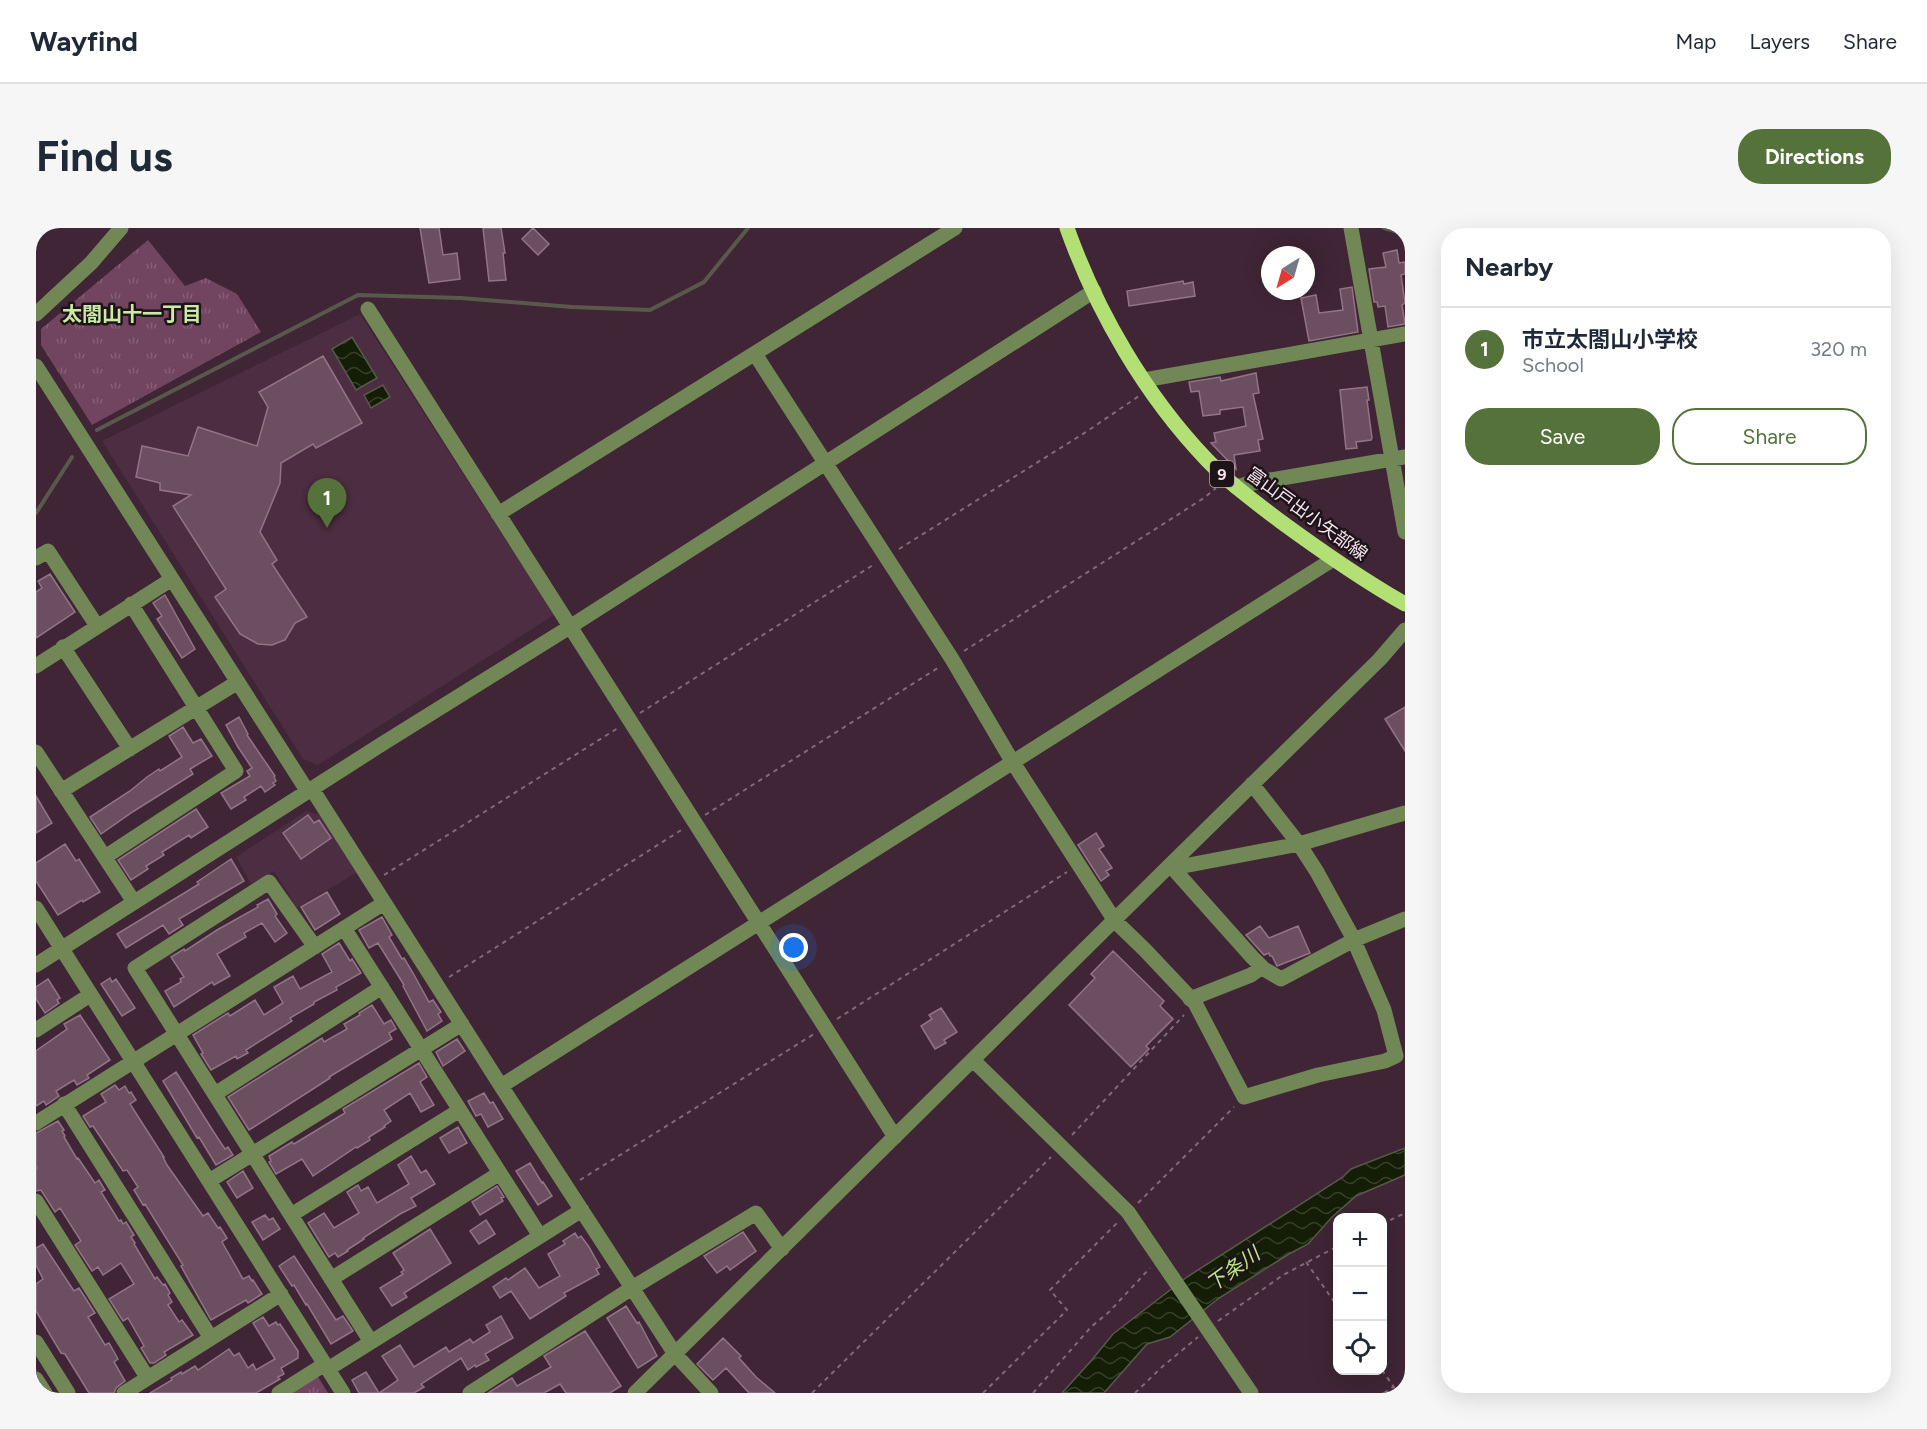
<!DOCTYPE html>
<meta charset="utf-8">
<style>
body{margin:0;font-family:Figtree,"Noto Sans JP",sans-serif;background:#f6f6f7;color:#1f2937}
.controls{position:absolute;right:18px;bottom:18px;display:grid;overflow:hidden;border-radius:12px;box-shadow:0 6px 24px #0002}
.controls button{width:54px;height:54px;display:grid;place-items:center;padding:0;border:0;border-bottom:2px solid #e0e1e3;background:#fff;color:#1f2937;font:30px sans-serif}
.compass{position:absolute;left:1225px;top:18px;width:54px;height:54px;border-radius:50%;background:#fff;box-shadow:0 6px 24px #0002;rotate:217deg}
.you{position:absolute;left:758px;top:720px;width:21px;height:21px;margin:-15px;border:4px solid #fff;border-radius:50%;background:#1a73e8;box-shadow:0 0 0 9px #1a73e833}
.badge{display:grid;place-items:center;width:39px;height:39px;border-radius:50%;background:#547239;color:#fff;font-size:20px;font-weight:700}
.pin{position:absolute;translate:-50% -50px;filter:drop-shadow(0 2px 3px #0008)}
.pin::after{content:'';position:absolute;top:32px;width:21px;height:18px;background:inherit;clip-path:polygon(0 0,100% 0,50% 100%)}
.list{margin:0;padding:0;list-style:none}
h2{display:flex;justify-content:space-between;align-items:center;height:78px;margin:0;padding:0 24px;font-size:26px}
h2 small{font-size:20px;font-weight:400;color:#747a83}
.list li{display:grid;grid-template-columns:39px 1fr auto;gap:18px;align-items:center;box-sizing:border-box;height:84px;padding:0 24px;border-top:2px solid #e0e1e3}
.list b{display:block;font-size:22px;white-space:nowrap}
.list p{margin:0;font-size:20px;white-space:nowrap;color:#747a83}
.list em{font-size:20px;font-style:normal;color:#747a83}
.actions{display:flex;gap:12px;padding:18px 24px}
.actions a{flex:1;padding:14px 0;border:2px solid #547239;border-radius:24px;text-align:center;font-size:21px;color:#547239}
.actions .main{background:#547239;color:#fff}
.icon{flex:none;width:33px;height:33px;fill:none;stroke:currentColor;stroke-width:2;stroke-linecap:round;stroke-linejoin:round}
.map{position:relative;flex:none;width:1369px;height:1165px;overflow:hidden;border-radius:24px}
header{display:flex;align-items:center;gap:36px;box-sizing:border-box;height:84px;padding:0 30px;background:#fff;border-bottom:2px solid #e0e1e3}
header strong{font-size:28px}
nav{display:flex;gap:33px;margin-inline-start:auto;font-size:21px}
.intro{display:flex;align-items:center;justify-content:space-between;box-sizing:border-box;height:144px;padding:0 36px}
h1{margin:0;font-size:42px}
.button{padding:15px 27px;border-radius:24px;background:#547239;color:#fff;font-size:21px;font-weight:700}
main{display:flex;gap:36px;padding:0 36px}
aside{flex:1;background:#fff;border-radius:24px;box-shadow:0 6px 24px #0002}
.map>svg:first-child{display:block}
.built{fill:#4d2d41}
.park{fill:url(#park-tufts)}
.water{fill:url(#water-waves);stroke:#58594b;stroke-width:1.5}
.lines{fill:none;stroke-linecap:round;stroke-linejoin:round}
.stream{stroke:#58594b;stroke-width:4}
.building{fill:#6b4e5f;stroke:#937486;stroke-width:1.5}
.path{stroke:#816a78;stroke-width:2;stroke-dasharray:4.5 4.5;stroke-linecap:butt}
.minor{stroke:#718755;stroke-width:15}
.major{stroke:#b2e075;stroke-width:15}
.labels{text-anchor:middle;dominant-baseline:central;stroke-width:5;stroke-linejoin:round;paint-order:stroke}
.shield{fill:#1f131a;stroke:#b5a5ae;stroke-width:1.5}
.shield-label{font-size:16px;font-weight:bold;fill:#f5e3ed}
.street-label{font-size:18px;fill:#f5e3ed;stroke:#1f131a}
.neighbourhood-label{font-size:20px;font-weight:bold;fill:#caeba4;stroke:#1f131a}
.water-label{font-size:20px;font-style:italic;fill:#bae880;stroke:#1f131a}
</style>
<header>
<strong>Wayfind</strong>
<nav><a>Map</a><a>Layers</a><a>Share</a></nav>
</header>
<div class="intro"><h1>Find us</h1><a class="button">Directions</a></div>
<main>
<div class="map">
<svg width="1369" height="1165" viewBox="0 0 1369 1165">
<defs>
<pattern id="park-tufts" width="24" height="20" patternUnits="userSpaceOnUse" patternTransform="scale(1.5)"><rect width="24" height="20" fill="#714460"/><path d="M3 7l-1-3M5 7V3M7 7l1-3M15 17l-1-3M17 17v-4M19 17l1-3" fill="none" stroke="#865f77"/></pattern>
<pattern id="water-waves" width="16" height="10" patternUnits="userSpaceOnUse" patternTransform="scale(1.5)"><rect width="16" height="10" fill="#141e06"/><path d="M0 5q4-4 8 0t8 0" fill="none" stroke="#373f2b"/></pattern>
</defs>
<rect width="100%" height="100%" fill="#3f2535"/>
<!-- built -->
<path class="built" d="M324 86 518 387 282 537 267 531 66 213Z
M270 583 284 587 320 645 261 680 238 643 215 656 200 629Z"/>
<!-- park -->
<path class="park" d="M112 12 149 58 170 50 201 66 225 104 56 197 5 117V101Z
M281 1147 292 1165H254Z"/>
<!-- water -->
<path class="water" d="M316 109 341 150 320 162 296 121Z
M347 157 354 169 335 180 328 167Z
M1369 920V947L1320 968 1296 989 1272 1016 1253 1026 1183 1070 1134 1109 1111 1116 1068 1165H1026L1055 1133 1077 1106 1151 1049 1307 949 1315 941Z"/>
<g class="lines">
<!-- stream -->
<path class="stream" d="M1348 0 1369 6
M61 202 322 67 425 70 536 79 614 82 668 54 712 0
M0 285 36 229"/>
</g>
<!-- building -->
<path class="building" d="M384 0H403L407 27 421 25 424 51 393 55Z
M447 0H465L469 25H467L470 52 453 53Z
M497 0 513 16 502 27 486 11Z
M1361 22 1363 35 1369 34V46L1365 47 1369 75 1366 77 1369 96 1352 99 1349 78 1342 79 1341 74H1338L1333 41 1350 39 1347 25Z
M1147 53 1148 56 1157 54 1159 68 1093 78 1091 63Z
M1316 59 1322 104 1273 113 1265 70 1280 67 1283 85 1307 82 1304 61Z
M287 128 326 195 280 220 277 216 245 235 244 255 224 304 241 332 236 336 271 389 259 395 249 412 236 417 222 416 204 406 179 369 190 361 137 278 155 267 124 262V255L100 249 106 218 152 228 162 199 221 218 232 179 223 164Z
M1220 145 1223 165 1217 166 1227 211 1222 212 1224 223 1198 227 1200 241 1175 215 1180 214 1178 205 1210 198 1207 179 1184 182V186L1167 188 1163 163 1155 164 1153 154 1184 149 1185 153Z
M1331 159 1333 172H1331L1336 210 1335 212 1320 214 1321 220 1310 221 1304 162Z
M14 346 39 384 0 410V364L6 360 2 353Z
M129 367 159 421 146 430 121 391 126 388 117 375Z
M1369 479V523L1349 491Z
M203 489 212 506 211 507 239 548 238 549 240 553 237 555 239 557 229 564 225 558 208 569 210 572 195 581 185 565 214 548 211 543 216 540 202 519 190 497Z
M147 499 157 515 165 511 176 528 154 541 157 546 98 583 65 606 54 589 94 563 111 549 123 541 124 543 146 529 133 508Z
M0 568 16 595 0 605Z
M160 581 172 599 155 610 153 607 126 624 128 627 110 638 112 641 95 652 82 632Z
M272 587 278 595 283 592 295 610 265 631 247 605Z
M1060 605 1068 618 1063 621 1076 640 1070 643 1073 647 1065 653 1042 617Z
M29 616 40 633 43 631 64 664 47 674 46 672 22 687 0 653V635Z
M195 631 208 653 143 691 147 697 133 706 127 697 90 720 81 706 163 656 161 654Z
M291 664 304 686 279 702 265 679Z
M232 671 241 686 239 688 251 705 239 714 226 695 208 705 210 709 181 726 194 748 178 757 176 754 138 779 129 763 145 754 144 751 148 749 135 729 148 721 149 723 181 702 222 679 221 677Z
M346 689 356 707 353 709 366 731 368 730 377 745 393 774 397 772 405 784 402 786 406 793 391 803 367 758 368 757 342 715 333 720 323 702Z
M1224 698 1233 710 1262 698 1274 725 1241 738 1236 728H1234L1233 725 1228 727 1210 707Z
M303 715 314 733 316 731 325 745 300 759 301 762 278 774V776L254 790 256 793 210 822 212 825 201 831 200 828 175 842 165 826 167 825 157 807 192 785 194 788 219 772 228 787 247 775 238 759 257 748 264 761 296 744 286 726Z
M1077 723 1128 773 1124 778 1137 791 1110 818 1113 821 1095 839 1033 777 1059 750 1055 746Z
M74 750 76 754 80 751 99 780 86 788 65 756Z
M12 751 24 770 21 772 23 775 9 785 0 771V759Z
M336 777 348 796 355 792 359 799 360 801 353 805 356 811 293 849 294 850 213 902 192 869 286 810 288 814 311 801 308 796 324 787 323 785Z
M905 780 921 804 908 812 910 815 899 821 885 798 896 791 893 787Z
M44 787 74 832 51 847 53 850 41 857 38 852 20 863 23 868 10 877 8 873 0 878V823L31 801 28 796Z
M421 811 429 823 407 838 400 824Z
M383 835 391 849 384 854 398 877 385 884 374 865 348 882 355 893 348 898 349 899 333 909 334 912 321 920 320 919 277 948 266 931 240 946 233 934 235 933 233 928 256 914 258 916 309 885 307 881Z
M140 844 179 906 189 921 192 919 197 927 180 937 163 909 161 910 127 853Z
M79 857 83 862 89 858 93 865 95 864 100 872 94 876 128 929H127L131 937 167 988 172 985 182 1000 184 999 191 1010 186 1014 207 1051 213 1048 216 1053 217 1052 226 1066 212 1075 210 1072 175 1092 145 1038 147 1037 109 976 107 977 98 962 102 959 91 942 87 943 57 898 54 899 47 888 70 874 65 866Z
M448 865 454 875 457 874 467 891 452 899 445 886 440 888 432 873Z
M22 893 28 902 26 903 29 908 28 909 41 931 42 930 59 955 63 952 69 962 65 964 83 993 85 992 87 996 90 994 98 1007 95 1009 99 1015 98 1016 119 1051 121 1049 127 1057 129 1056 134 1065 132 1067 136 1074 132 1077 143 1094 146 1092 157 1107 128 1124 130 1127 118 1135H114L105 1120 108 1118 92 1090 87 1093 73 1071 98 1056 85 1035 67 1047 62 1039 56 1043 39 1017 45 1013 24 980 19 984 5 962 0 963V941L1 940 0 937V905Z
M422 899 431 915 413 925 404 910Z
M375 928 385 945 390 942 399 956 375 970 380 978 364 986 327 1010 328 1011 311 1022 312 1023 302 1029 299 1025 293 1029 272 995 288 985 298 1000 323 985 311 964 322 957 325 963 332 959 341 975 373 956 362 937Z
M494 935 506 955 507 954 516 968 502 977 480 943Z
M207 943 217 960 201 970 191 954Z
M461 958 468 969 465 970 467 973 444 987 436 974Z
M229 987 233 992 237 990 244 1001 227 1012 216 994Z
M450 992 459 1006 443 1016 434 1003Z
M394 1001 415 1035 368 1065 371 1069 356 1078 344 1060 367 1046 365 1044 368 1042 357 1025Z
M707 1004 720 1023 694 1042 691 1038 681 1045 668 1028Z
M539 1005 542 1010 545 1008 553 1019 564 1039 560 1041 563 1046 528 1065 530 1068 494 1091 475 1063 464 1070 457 1059 470 1050 472 1052 489 1040 503 1060 524 1048 512 1026 529 1016 527 1013Z
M7 1016 38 1063 43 1060 59 1085 52 1089 69 1117 73 1115 82 1131 78 1134 89 1153 80 1160 78 1165H53L29 1126 25 1125 0 1083V1056L7 1051 0 1037V1020Z
M258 1028 300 1092 307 1088 317 1103 295 1116 271 1076 270 1077 258 1057 256 1058 243 1038Z
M590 1078 601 1095 603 1094 621 1128 602 1140 571 1090Z
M465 1088 477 1110 449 1126 453 1132 440 1139 439 1137 432 1142 425 1130 385 1156 388 1159 378 1165H343L362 1152 346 1128 364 1117 378 1139 410 1119 413 1124 434 1111 437 1115 454 1104 450 1097Z
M227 1089 233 1098 240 1094 242 1097 244 1096 262 1123V1130L245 1140 248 1146 242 1149 244 1151 220 1165H114L136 1152 135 1150 145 1144 146 1146 159 1138 162 1142 193 1121 198 1128 203 1125 212 1140 217 1136 220 1142 239 1131 217 1095Z
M549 1103 585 1158 574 1165H530L524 1156 508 1165H452L476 1150 481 1158 515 1139 508 1128Z
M687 1110 705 1128 703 1130 720 1149 739 1165H713L690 1140 677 1152 661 1136Z
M330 1144 343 1165H323L316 1152Z"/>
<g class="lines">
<!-- path -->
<path class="path" d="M863 321 1050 204 1103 168
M928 423 1168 270 1180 260
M604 485 837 337
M669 587 905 438
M348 647 582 500
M413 749 647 601
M801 791 1031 644
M1036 907 1148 787
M544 952 778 806
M1102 975 1198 879
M1346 996 1369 985
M1270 1034 1302 1079
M1182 1093 1247 1047 1302 1018
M1346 1142 1362 1165
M776 1165 1015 929
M947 1165 1031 1082 1014 1062 1083 993
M997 1165 1055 1099 1073 1084 1114 1040
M1099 1165 1126 1139 1162 1109
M1348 1165 1357 1159"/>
<!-- minor -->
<path class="minor" d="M1315 0 1369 304
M332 81 859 909
M0 86 55 35 85 0
M719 126 916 431 976 533 1079 693 1109 722 1159 775 1208 869 1282 847 1349 833 1360 828 1348 782 1316 708 1281 644 1263 616 1216 556
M0 138 272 564
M1108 152 1369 106
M1200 259 1211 256 1369 229
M462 286 919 0
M0 330 12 323 61 398
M27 419 94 521
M0 438 136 351
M0 524 98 674
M276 561 465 858 639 1126 675 1165
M25 563 202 454
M69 629 200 543 95 376
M1134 637 1216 729 1228 741 1245 751 1318 712 1369 691
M1137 640 1263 616 1369 585
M0 680 307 1165
M308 700 504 1008
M279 719 233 654 99 740 335 1114
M0 737 346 516 529 402 1058 63
M1154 771 1215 747 1226 739
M0 802 54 767
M937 832 1092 984 1215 1165
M465 858 1296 332
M179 866 346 759
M28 876 175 1110
M0 895 348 675
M173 953 426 796
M0 973 111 1149
M255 987 424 882
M295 1051 464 945
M0 1114 32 1165
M292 1141 546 982
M0 1151 9 1165
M88 1165 245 1066
M243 1165 289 1136
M434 1165 596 1060 720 985 746 1021
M599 1165 1134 637 1344 431 1369 402"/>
<!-- major -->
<path class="major" d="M1031 0C1061 84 1109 167 1171 232 1193 255 1219 274 1244 293 1285 323 1325 351 1369 376"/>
</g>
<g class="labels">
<!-- shield labels -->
<rect class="shield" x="1174" y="233" width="24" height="26" rx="4.5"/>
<g class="shield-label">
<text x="1186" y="246">9</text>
</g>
<!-- street labels -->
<g class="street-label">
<text transform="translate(1271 286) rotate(36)">富山戸出小矢部線</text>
</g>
<!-- neighbourhood labels -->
<g class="neighbourhood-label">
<text x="96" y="86">太閤山十一丁目</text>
</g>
<!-- water labels -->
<g class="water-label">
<text transform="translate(1197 1041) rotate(-36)">下条川</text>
</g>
</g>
</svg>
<div class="controls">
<button>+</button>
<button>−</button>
<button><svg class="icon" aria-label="locate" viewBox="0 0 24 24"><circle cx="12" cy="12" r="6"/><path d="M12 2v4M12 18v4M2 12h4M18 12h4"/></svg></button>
</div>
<svg class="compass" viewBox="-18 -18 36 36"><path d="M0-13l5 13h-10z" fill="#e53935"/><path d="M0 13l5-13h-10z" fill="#747a83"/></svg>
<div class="you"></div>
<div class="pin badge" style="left:291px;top:300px">1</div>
</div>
<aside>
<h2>Nearby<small></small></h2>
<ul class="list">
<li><span class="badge">1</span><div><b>市立太閤山小学校</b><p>School</p></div><em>320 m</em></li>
</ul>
<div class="actions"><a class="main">Save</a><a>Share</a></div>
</aside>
</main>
